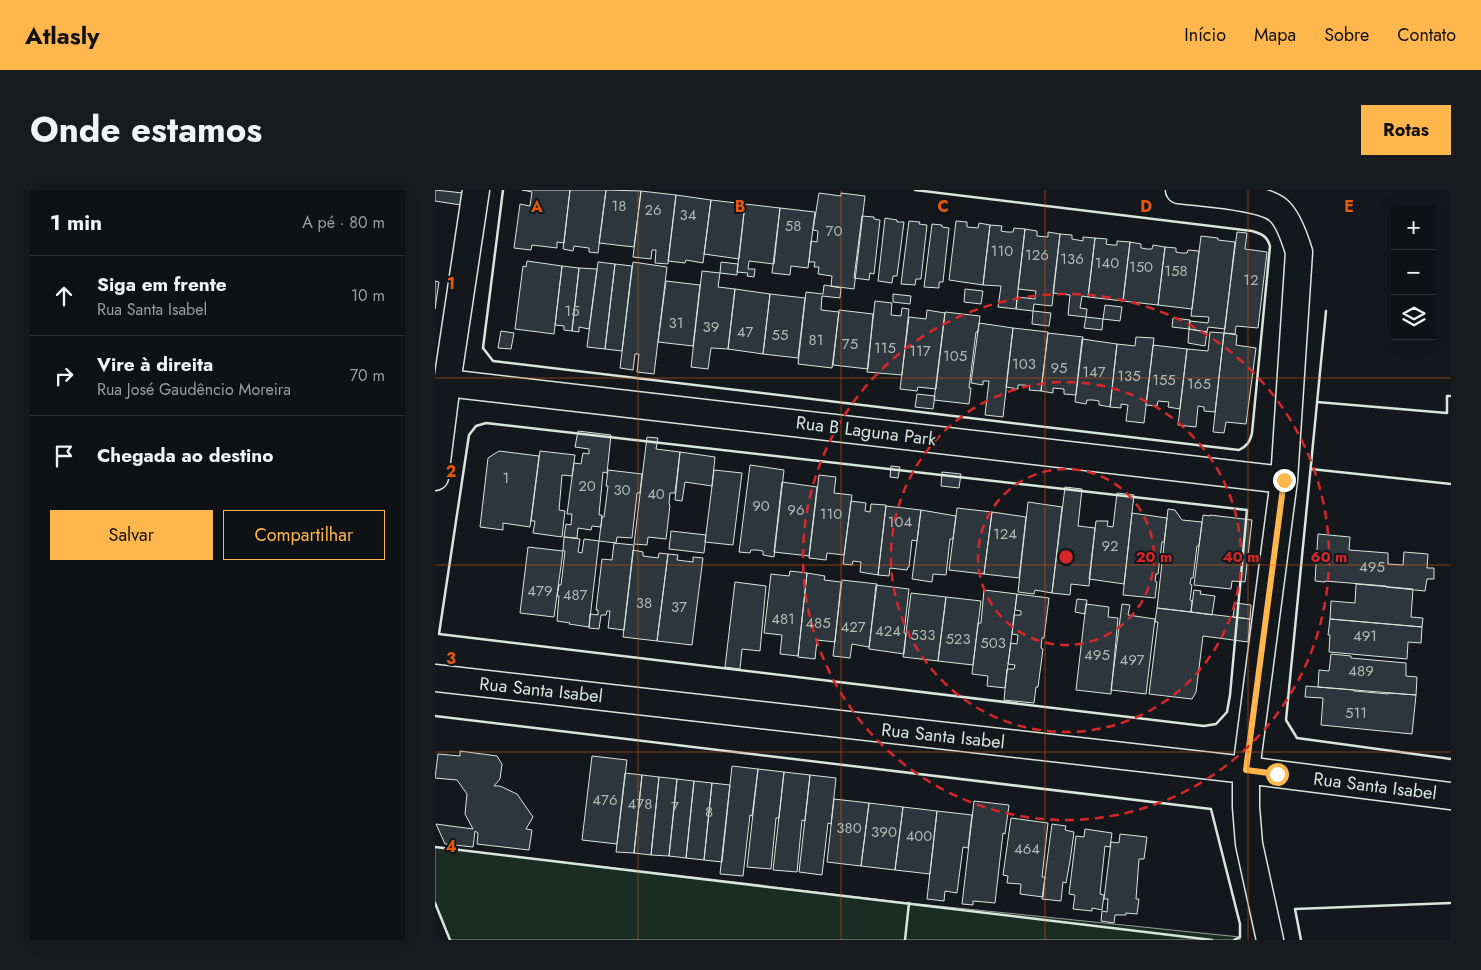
<!DOCTYPE html>
<html lang="pt">
<meta charset="utf-8">
<style>
body{margin:0;font-family:Jost,sans-serif;background:#181b1e;color:#f1f3f6}
.controls{position:absolute;right:15px;top:15px;display:grid;overflow:hidden;border-radius:0px;box-shadow:0 2px 12px #0003}
.controls button{width:45px;height:45px;display:grid;place-items:center;padding:0;border:0;border-bottom:1px solid #2f3234;background:#0f1215;color:#f1f3f6;font:25px sans-serif}
.stop{position:absolute;width:15px;height:15px;margin:-11px;border:4px solid #ffb74d;border-radius:50%;background:#fff}
.stop.end{background:#ffb74d;border-color:#fff;box-shadow:0 1px 5px #0008}
.list{margin:0;padding:0;list-style:none}
h2{display:flex;justify-content:space-between;align-items:center;height:65px;margin:0;padding:0 20px;font-size:21px}
h2 small{font-size:16px;font-weight:400;color:#9b9ea0}
.list li{display:grid;grid-template-columns:32px 1fr auto;gap:15px;align-items:center;box-sizing:border-box;height:80px;padding:0 20px;border-top:1px solid #2f3234}
.list b{display:block;font-size:19px;white-space:nowrap}
.list p{margin:0;font-size:16px;white-space:nowrap;color:#9b9ea0}
.list em{font-size:16px;font-style:normal;color:#9b9ea0}
.actions{display:flex;gap:10px;padding:15px 20px}
.actions a{flex:1;padding:11px 0;border:1px solid #ffb74d;border-radius:0px;text-align:center;font-size:18px;color:#ffb74d}
.actions .main{background:#ffb74d;color:#111}
.icon{flex:none;width:28px;height:28px;fill:none;stroke:currentColor;stroke-width:2;stroke-linecap:round;stroke-linejoin:round}
.map{position:relative;flex:none;width:1016px;height:750px;overflow:hidden;border-radius:0px}
header{display:flex;align-items:center;gap:30px;box-sizing:border-box;height:70px;padding:0 25px;background:#ffb74d;color:#111}
header strong{font-size:24px}
nav{display:flex;gap:28px;margin-inline-start:auto;font-size:18px}
.intro{display:flex;align-items:center;justify-content:space-between;box-sizing:border-box;height:120px;padding:0 30px}
h1{margin:0;font-size:35px}
.button{padding:12px 22px;border-radius:0px;background:#ffb74d;color:#111;font-size:18px;font-weight:700}
main{display:flex;gap:30px;padding:0 30px}
aside{flex:1;background:#0f1215;border-radius:0px;box-shadow:0 2px 12px #0003}
.map>svg:first-child{display:block}
.green{fill:#1a2d24;stroke:#939e99}
.building{fill:#2c363c;stroke:#d8e6dc}
.lines{fill:none;stroke-linecap:round;stroke-linejoin:round}
.street-casing{stroke:#d8e6dc;stroke-width:29}
.street{stroke:#14181c;stroke-width:26}
.wall{stroke:#d8e6dc;stroke-width:2.5}
.route{stroke:#ffb74d;stroke-width:6}
.grid{fill:none;stroke:#e8590c;stroke-width:1;stroke-opacity:0.55}
.ring{fill:none;stroke:#d62828;stroke-width:2.5;stroke-dasharray:9 6}
.labels{text-anchor:middle;dominant-baseline:central;stroke-width:4;stroke-linejoin:round;paint-order:stroke}
.number-label{font-size:15px;fill:#adbab4}
.street-label{font-size:18px;fill:#d8e6dc;stroke:#14181c}
.grid-label{font-size:16px;text-anchor:middle;font-weight:bold;fill:#e8590c;stroke:#14181c;stroke-width:4;stroke-linejoin:round;paint-order:stroke}
.centre{fill:#d62828;stroke:#14181c;stroke-width:2.5}
.ring-label{font-size:15px;text-anchor:middle;font-weight:bold;fill:#d62828;stroke:#14181c;stroke-width:4;stroke-linejoin:round;paint-order:stroke}
</style>
<header>
<strong>Atlasly</strong>
<nav><a>Início</a><a>Mapa</a><a>Sobre</a><a>Contato</a></nav>
</header>
<div class="intro"><h1>Onde estamos</h1><a class="button">Rotas</a></div>
<main>
<aside>
<h2>1 min<small>A pé · 80 m</small></h2>
<ul class="list">
<li><svg class="icon" aria-label="ahead" viewBox="0 0 24 24"><path d="M12 20V5M6 11l6-6 6 6"/></svg><div><b>Siga em frente</b><p>Rua Santa Isabel</p></div><em>10 m</em></li>
<li><svg class="icon" aria-label="right" viewBox="0 0 24 24"><path d="M7 20v-9h11M14 6l5 5-5 5"/></svg><div><b>Vire à direita</b><p>Rua José Gaudêncio Moreira</p></div><em>70 m</em></li>
<li><svg class="icon" aria-label="arrive" viewBox="0 0 24 24"><path d="M6 21V4h12l-3 4 3 4H6"/></svg><div><b>Chegada ao destino</b></div></li>
</ul>
<div class="actions"><a class="main">Salvar</a><a>Compartilhar</a></div>
</aside>
<div class="map">
<svg width="1016" height="750" viewBox="0 0 1016 750">
<rect width="100%" height="100%" fill="#14181c"/>
<!-- green -->
<path class="green" d="M0 657 474 713 805 747V750H15L0 713Z"/>
<!-- building -->
<path class="building" d="M0 0 28 3 26 15 0 11Z
M87 0H135L129 53 122 52V58L97 55 96 60 79 58 85 14 95 16 97 2Z
M135 0H171L163 63 154 62V58L146 57 139 56 138 61 128 59Z
M171 0 206 1 199 57 164 53Z
M206 1 241 5 233 74 220 73 221 60H217L216 69 198 67Z
M384 3 406 6V3L430 6 419 99 396 96 397 86 383 84 384 77H379L380 72H374L376 51 382 52 383 41 378 40Z
M241 5 276 10 268 73 251 70 250 73 233 71Z
M276 10 310 14 304 69 269 64Z
M310 14 345 18 339 74 314 71 313 79H320L319 87 312 86 313 83 302 82Z
M345 18 380 22 373 78 356 76 355 85 337 83Z
M427 26 439 27V29L445 30 439 84 435 83 434 90 419 88Z
M450 28 462 30V32H469L462 86H458L457 93 443 91Z
M474 31 485 32 484 34 492 35 486 89H481L480 95 466 94Z
M521 31 532 32V37L543 38 544 33 555 35 548 95 514 90Z
M497 34 507 35V37L514 38 508 92H504V98L489 97Z
M555 35 567 36 566 41 572 42H578L579 38 590 39 581 119 563 117 566 96 548 95Z
M590 39 602 41V46L613 47V42L625 44 617 116 599 114 598 121 581 119 582 107 600 109 601 101 583 99Z
M802 42 812 43 810 59 832 62 823 138 801 136 800 144 789 143Z
M625 44 637 45V49L648 51V47L660 48 653 107 647 106 645 118 652 119 651 127 633 125 635 105 618 103Z
M766 46 783 48V50L800 52 790 139 773 137 772 142 754 139 755 131 773 133 774 127 756 126Z
M660 48 672 49 671 54 677 55H682V51L695 52 688 111 653 107Z
M695 52 706 54V58L712 59H717L718 55 730 57 723 115 688 111Z
M730 57 741 58V62L746 63H752L753 60 764 61 757 119 723 115Z
M92 71 127 76 119 144 80 139 88 76 91 77Z
M163 72 180 74 170 159 152 157Z
M198 72 232 77 219 184 202 182 204 164H200L198 180 185 178Z
M286 72 303 74 302 85 285 83Z
M180 74 197 76 187 161 170 159Z
M127 76 144 78 137 141 129 140V136L120 135Z
M144 78 162 79 154 139 144 137V142L137 141Z
M267 81 285 83 283 97 300 99 293 159 276 158 273 179 256 177Z
M0 91 4 92 0 119Z
M231 91 265 95 258 156 223 152Z
M389 95 406 98 405 108 387 106 386 120 404 122 397 178 363 174 371 102 388 104Z
M300 99 335 104 328 164 293 159Z
M530 99 548 101 546 114 529 112Z
M335 104 370 108 363 168 328 164Z
M458 104 476 106 475 114 458 112Z
M440 111 457 113 456 125 466 126 467 118 474 119 467 185 432 182Z
M670 115 687 117 685 131 668 129Z
M404 120 438 124 433 179 398 175Z
M492 120 510 123 501 199 483 197 482 201 465 199 474 127 491 129Z
M598 121 616 123 614 136 597 134Z
M510 122 545 126 543 142H541L534 198H536L534 214 499 210Z
M651 127 668 129 667 140 649 138Z
M738 128 755 130 754 139 737 137Z
M544 133 578 138 568 227 550 225 554 191H548V195L536 193Z
M578 138 613 142 606 201 594 200 595 196 589 195H583V199L571 197Z
M754 139 772 142 770 156 753 153Z
M66 141 79 143 76 159 63 158Z
M775 142 789 143 780 222 769 221V217L763 216 761 237 743 235 752 159 773 161Z
M613 143 648 147 641 205 629 204V199L618 198V203L606 201Z
M789 143 802 145 801 155 821 158 811 234 791 232 789 243 778 242Z
M701 147 719 148 709 233 691 231 693 215 686 214V218L675 217 682 154 700 156Z
M647 149 682 154 675 217 664 215V211L658 210H652L651 214 640 212Z
M718 155 752 159 745 219 733 217 734 212 723 211 722 216 711 215Z
M482 204 500 206 498 219 480 217Z
M143 241 176 245 172 283 168 282 164 325H167L166 337 157 336 156 340 143 338 142 348 129 347 131 334 136 335 137 324H132L139 273 146 274 148 263 154 264V259L140 257Z
M212 247 223 248 221 259 245 262 240 303H235L234 314 235 315 231 349 213 347 212 355 199 354Z
M64 261 104 266 95 337 68 333V340L45 337 53 268Z
M105 261 140 265 137 286 127 285 124 320 130 321 127 347 98 343 100 331H96Z
M245 262 280 267 277 296 250 292 247 311 240 310Z
M315 275 349 280 339 367 328 365V361L322 360H316L315 363 304 362Z
M456 276 465 277 463 288 455 287Z
M173 280 207 284 205 303H202L197 348 182 347 181 353 164 351 167 327H169L173 296H171Z
M279 280 307 283 298 355 270 352Z
M507 282 526 284 524 298 506 296Z
M384 285 401 287 399 303 417 305 409 365 392 363 391 370 374 368Z
M347 292 382 297 374 366 339 362Z
M630 297 647 299 643 336 660 338 654 396 636 394 635 405 617 403Z
M682 303 699 305 689 394 654 389 661 331H673L672 336 678 337Z
M416 311 431 313 430 321 435 322 436 314 451 315 443 385 425 382 426 372 418 371 417 375 408 374Z
M593 312 627 317 617 403 600 400 599 404 583 402Z
M451 316 486 320 482 351 477 350 474 377H473L472 380 455 378 454 386 443 385Z
M522 318 557 322 549 384 514 380Z
M733 319 740 320 747 330 767 332 764 356H762L758 388H756L755 394 757 395 755 410 757 411 756 422 722 418Z
M486 320 521 326 518 349H515L511 385 498 384 497 392 477 389Z
M557 322 591 327 584 388 549 384Z
M697 323 732 328 729 352H727L723 384H721L720 391 722 392 720 408 688 405Z
M768 325 775 326V325L817 330 810 392 797 391 796 399 759 395Z
M236 341 271 345 269 363 234 359Z
M883 344 915 347 914 360 953 363V374L968 375 969 362 993 364 992 378H999V389H992L990 401 951 397V396L890 391V392L880 391Z
M129 347 145 349 143 362 147 363 149 349 164 351 154 437 134 434 135 433 122 431 124 406H122L124 395H126L130 361 128 360Z
M179 353 199 355 189 440 173 438 175 421H172L171 425H166L164 439 154 438 155 424 163 425V420H161L167 369 177 370Z
M93 357 128 361 119 427 85 423Z
M198 360 208 362V366L223 368 224 363 233 364 222 451 188 447Z
M233 364 243 365 242 370 258 372V367L268 368 257 455 222 451Z
M355 381 372 383 363 466 345 464 347 445 329 443 336 384 354 386Z
M372 383 390 386 389 390 406 392 400 452 382 450 380 469 363 467Z
M407 390 442 394 434 457 417 454 415 468 398 466Z
M300 392 331 396 325 461 307 459 305 479 290 477Z
M921 394 978 399 976 427 988 428 987 437 895 429 896 411 920 413Z
M441 395 474 399 469 443 471 444 469 464 434 459Z
M549 400 582 404 570 498 552 496 553 486 537 484 543 433H546Z
M759 400 766 401 765 404 780 406 777 425 756 422Z
M476 403 511 407 503 471 468 467Z
M582 404 614 408 609 448H607L606 458 608 459 603 497H601L599 513 569 510 572 479H579L580 475 573 474 576 453 582 454 583 445 577 444 579 425H586V421L580 420Z
M511 407 546 411 538 475 503 471Z
M642 409 652 410 650 424 640 422Z
M800 413 816 415 815 429 798 427Z
M651 414 674 417 673 427 683 428 676 504 641 500Z
M687 414 695 415 693 425 720 429 711 504 676 500Z
M722 418 815 429 813 452 768 446 761 502 757 509 714 504 723 432H720Z
M895 429 987 437 986 453 973 452 972 469 894 462 895 445H893Z
M896 464 916 466V468L971 473V486L982 487 981 505 883 497 884 480 894 481Z
M871 496 919 500V501L953 504V503L981 505 977 544 886 535 888 508 870 507Z
M25 561 62 566 67 574 65 589 59 596H65L82 604 98 627 91 639 97 640 94 660 42 654 43 643 40 641 38 657 10 654 1 634 38 639 30 624 32 604 22 590 0 588 3 564 25 566Z
M157 566 192 570 182 654 147 650Z
M297 576 323 579 317 626 315 625 308 686 285 684Z
M323 579 349 582 344 628H341L336 679 312 677Z
M349 582 375 585 370 631 367 630 362 682 338 680Z
M190 583 207 585 199 663 181 662Z
M207 585 224 587 216 665 199 663Z
M375 585 401 588 396 634 393 633 387 685 364 682Z
M224 587 242 589 234 666 216 665Z
M242 589 259 591 251 668 234 666Z
M259 591 277 593 269 670 251 668Z
M277 593 295 595 287 672 269 670Z
M399 609 434 613 426 676 392 672Z
M539 611 574 615 570 644 568 643 560 713 538 711V715L527 714Z
M434 613 468 617 460 680 426 676Z
M468 617 502 621 495 684 460 680Z
M502 621 537 625 533 658 528 657 522 703 510 701 509 711 492 709Z
M576 628 613 633 607 687H610L608 707 585 704 586 694 572 693 573 686 568 685Z
M617 634 631 636 630 640 639 642 635 671 631 693 628 692 626 711 607 709Z
M650 639 677 643 675 657 670 656 665 704 669 705 667 720 657 718V721L638 719 640 705 634 704 641 646 649 647Z
M685 644 712 647 709 669H704L701 709H704L702 724 691 723V725H680L679 733 666 731 667 721 672 722 673 709H669L676 652 684 653Z"/>
<g class="lines">
<defs>
<path id="street" d="M744 0C767 3 827 6 843 20 853 28 860 49 864 62L849 290 811 580V617L814 654 835 750
M12 193 849 290
M0 287 12 193 41 0
M0 488 811 580 1016 606"/>
</defs>
<!-- street casing -->
<use href="#street" class="street-casing"/>
<!-- street -->
<use href="#street" class="street"/>
<!-- wall -->
<path class="wall" d="M68 0 48 158 58 171 804 260C812 256 815 252 817 243L835 56C832 46 827 44 817 41L480 0
M891 121 851 530 862 548 1016 569
M882 212 1012 223V206H1016
M51 233 812 320 795 505 792 522 781 534 769 536 4 444 34 245 41 236Z
M876 279 1016 294
M0 526 776 619 805 734V747L799 750
M0 657 777 750
M0 713 15 750
M470 750 474 713
M866 750 860 719 1016 713"/>
</g>
<g class="lines">
<!-- route -->
<path class="route" d="M842 584 811 580 849 290"/>
</g>
<!-- grid -->
<path class="grid" d="M203 0V750M406 0V750M610 0V750M813 0V750M0 188H1016M0 375H1016M0 562H1016"/>
<!-- distance rings -->
<g class="ring">
<circle cx="631" cy="367" r="88"/>
<circle cx="631" cy="367" r="175"/>
<circle cx="631" cy="367" r="263"/>
</g>
<g class="labels">
<!-- number labels -->
<g class="number-label">
<text x="184" y="16">18</text>
<text x="218" y="20">26</text>
<text x="253" y="25">34</text>
<text x="358" y="36">58</text>
<text x="399" y="41">70</text>
<text x="567" y="61">110</text>
<text x="602" y="65">126</text>
<text x="637" y="69">136</text>
<text x="672" y="73">140</text>
<text x="706" y="77">150</text>
<text x="741" y="81">158</text>
<text x="816" y="90">12</text>
<text x="137" y="121">15</text>
<text x="241" y="133">31</text>
<text x="276" y="137">39</text>
<text x="310" y="142">47</text>
<text x="345" y="145">55</text>
<text x="381" y="150">81</text>
<text x="415" y="154">75</text>
<text x="450" y="158">115</text>
<text x="485" y="161">117</text>
<text x="520" y="166">105</text>
<text x="589" y="174">103</text>
<text x="624" y="178">95</text>
<text x="659" y="182">147</text>
<text x="694" y="186">135</text>
<text x="729" y="190">155</text>
<text x="764" y="194">165</text>
<text x="71" y="288">1</text>
<text x="152" y="296">20</text>
<text x="187" y="300">30</text>
<text x="221" y="304">40</text>
<text x="326" y="316">90</text>
<text x="361" y="320">96</text>
<text x="396" y="324">110</text>
<text x="465" y="332">104</text>
<text x="570" y="344">124</text>
<text x="675" y="356">92</text>
<text x="937" y="377">495</text>
<text x="105" y="401">479</text>
<text x="140" y="405">487</text>
<text x="209" y="413">38</text>
<text x="244" y="417">37</text>
<text x="348" y="429">481</text>
<text x="383" y="433">485</text>
<text x="418" y="437">427</text>
<text x="453" y="441">424</text>
<text x="488" y="445">533</text>
<text x="930" y="446">491</text>
<text x="523" y="449">523</text>
<text x="558" y="453">503</text>
<text x="662" y="465">495</text>
<text x="697" y="470">497</text>
<text x="926" y="481">489</text>
<text x="921" y="523">511</text>
<text x="170" y="610">476</text>
<text x="205" y="614">478</text>
<text x="240" y="617">7</text>
<text x="274" y="622">8</text>
<text x="414" y="638">380</text>
<text x="449" y="642">390</text>
<text x="484" y="646">400</text>
<text x="592" y="659">464</text>
</g>
<!-- street labels -->
<g class="street-label">
<text transform="translate(431 241) rotate(7)">Rua B Laguna Park</text>
<text transform="translate(106 500) rotate(6)">Rua Santa Isabel</text>
<text transform="translate(508 546) rotate(6)">Rua Santa Isabel</text>
<text transform="translate(940 596) rotate(7)">Rua Santa Isabel</text>
</g>
</g>
<g class="grid-label">
<text x="102" y="22">A</text>
<text x="305" y="22">B</text>
<text x="508" y="22">C</text>
<text x="711" y="22">D</text>
<text x="914" y="22">E</text>
<text x="16" y="99">1</text>
<text x="16" y="287">2</text>
<text x="16" y="474">3</text>
<text x="16" y="662">4</text>
</g>
<circle cx="631" cy="367" r="8" class="centre"/>
<g class="ring-label">
<text x="719" y="372">20 m</text>
<text x="806" y="372">40 m</text>
<text x="894" y="372">60 m</text>
</g>
</svg>
<div class="controls">
<button>+</button>
<button>−</button>
<button><svg class="icon" aria-label="layers" viewBox="0 0 24 24"><path d="M12 4l9 5-9 5-9-5zM3 14l9 5 9-5"/></svg></button>
</div>
<div class="stop" style="left:842px;top:584px"></div>
<div class="stop end" style="left:849px;top:290px"></div>
</div>
</main>
